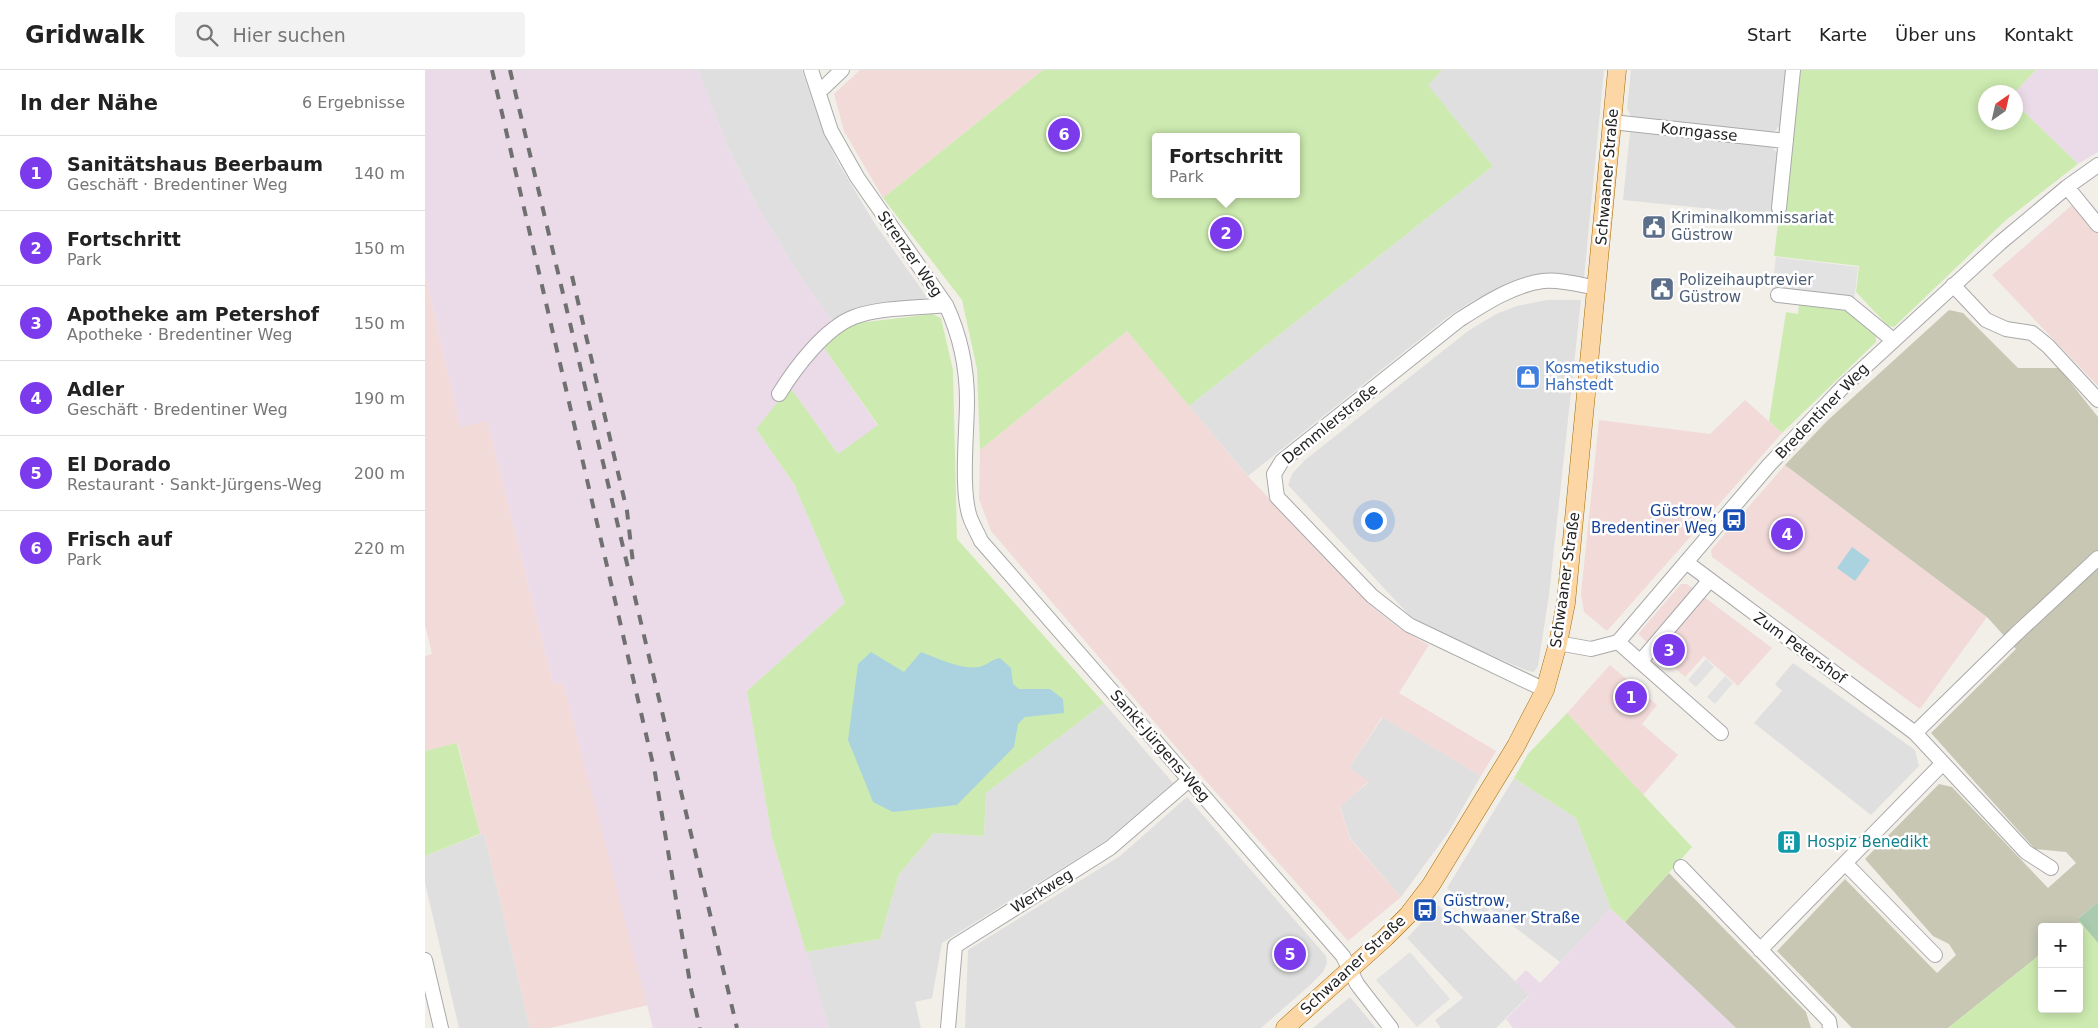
<!DOCTYPE html>
<html lang="de">
<meta charset="utf-8">
<style>
body{margin:0;font-family:"DejaVu Sans",sans-serif;background:#f2f2f2;color:#222}
.controls{position:absolute;right:15px;bottom:15px;display:grid;overflow:hidden;border-radius:5px;box-shadow:0 2px 12px #0003}
.controls button{width:45px;height:45px;display:grid;place-items:center;padding:0;border:0;border-bottom:1px solid #e0e0e0;background:#fff;color:#222;font:25px sans-serif}
.compass{position:absolute;left:1553px;top:15px;width:45px;height:45px;border-radius:50%;background:#fff;box-shadow:0 2px 12px #0003;rotate:34deg}
.you{position:absolute;left:948px;top:450px;width:18px;height:18px;margin:-12px;border:4px solid #fff;border-radius:50%;background:#1a73e8;box-shadow:0 0 0 8px #1a73e833}
.badge{display:grid;place-items:center;width:32px;height:32px;border-radius:50%;background:#7c3aed;color:#fff;font-size:16px;font-weight:700}
.pin{position:absolute;translate:-50% -50%;border:2px solid #fff;box-shadow:0 1px 5px #0006}
.popup{position:absolute;left:727px;top:63px;width:148px;height:65px;box-sizing:border-box;display:grid;place-content:center;border-radius:5px;background:#fff;filter:drop-shadow(0 1px 4px #0005);font-size:16px;white-space:nowrap;color:#767676}
.popup b{font-size:19px;color:#222}
.popup::after{content:'';position:absolute;left:50%;top:100%;margin-left:-10px;border:10px solid transparent;border-top-color:#fff}
.list{margin:0;padding:0;list-style:none}
h2{display:flex;justify-content:space-between;align-items:center;height:65px;margin:0;padding:0 20px;font-size:21px}
h2 small{font-size:16px;font-weight:400;color:#767676}
.list li{display:grid;grid-template-columns:32px 1fr auto;gap:15px;align-items:center;box-sizing:border-box;height:75px;padding:0 20px;border-top:1px solid #e0e0e0}
.list b{display:block;font-size:19px;white-space:nowrap}
.list p{margin:0;font-size:16px;white-space:nowrap;color:#767676}
.list em{font-size:16px;font-style:normal;color:#767676}
.icon{flex:none;width:28px;height:28px;fill:none;stroke:currentColor;stroke-width:2;stroke-linecap:round;stroke-linejoin:round}
.map{position:relative;flex:none;width:1673px;height:958px;overflow:hidden}
header{display:flex;align-items:center;gap:30px;box-sizing:border-box;height:70px;padding:0 25px;background:#fff;border-bottom:1px solid #e0e0e0}
header strong{font-size:24px}
nav{display:flex;gap:28px;margin-inline-start:auto;font-size:18px}
.search{width:350px;height:45px;background:#f2f2f2;display:flex;align-items:center;gap:12px;box-sizing:border-box;padding:0 18px;border-radius:5px;color:#767676;font-size:19px}
main{display:flex}
aside{flex:1;background:#fff}
.map>svg:first-child{display:block}
.residential{fill:#e0dfdf}
.commercial{fill:#f2dad9}
.industrial{fill:#ebdbe8}
.construction{fill:#c7c7b4}
.grass{fill:#cdebb0;fill-rule:evenodd}
.cemetery{fill:#aacbaf}
.parking{fill:#e2e2e2}
.water{fill:#aad3df}
.lines{fill:none;stroke-linecap:round;stroke-linejoin:round}
.minor-casing{stroke:#a9a9a9;stroke-width:16}
.major-casing{stroke:#a06b00;stroke-width:19}
.minor{stroke:#fff;stroke-width:14}
.major{stroke:#fcd6a4;stroke-width:18}
.rail{stroke:#707070;stroke-width:4;stroke-dasharray:10 10;stroke-linecap:butt}
.labels{text-anchor:middle;dominant-baseline:central;stroke-width:5;stroke-linejoin:round;paint-order:stroke}
.street-label{font-size:15px;fill:#222;stroke:#fff}
.service-label{font-size:15px;fill:#4e5e75;stroke:#fff;text-anchor:start}
.shop-label{font-size:15px;fill:#366cbe;stroke:#fff;text-anchor:start}
.transit-label{font-size:15px;fill:#164399;stroke:#fff;text-anchor:end}
.culture-label{font-size:15px;fill:#0d838f;stroke:#fff;text-anchor:start}
</style>
<header>
<strong>Gridwalk</strong>
<div class="search"><svg class="icon" aria-label="search" viewBox="0 0 24 24"><circle cx="10" cy="10" r="6"/><path d="M15 15l6 6"/></svg>Hier suchen</div>
<nav><a>Start</a><a>Karte</a><a>Über uns</a><a>Kontakt</a></nav>
</header>
<main>
<aside>
<h2>In der Nähe<small>6 Ergebnisse</small></h2>
<ul class="list">
<li><span class="badge">1</span><div><b>Sanitätshaus Beerbaum</b><p>Geschäft · Bredentiner Weg</p></div><em>140 m</em></li>
<li><span class="badge">2</span><div><b>Fortschritt</b><p>Park</p></div><em>150 m</em></li>
<li><span class="badge">3</span><div><b>Apotheke am Petershof</b><p>Apotheke · Bredentiner Weg</p></div><em>150 m</em></li>
<li><span class="badge">4</span><div><b>Adler</b><p>Geschäft · Bredentiner Weg</p></div><em>190 m</em></li>
<li><span class="badge">5</span><div><b>El Dorado</b><p>Restaurant · Sankt-Jürgens-Weg</p></div><em>200 m</em></li>
<li><span class="badge">6</span><div><b>Frisch auf</b><p>Park</p></div><em>220 m</em></li>
</ul>
</aside>
<div class="map">
<svg width="1673" height="958" viewBox="0 0 1673 958">
<rect width="100%" height="100%" fill="#f2efe9"/>
<!-- residential -->
<path class="residential" d="M273 0H377L398 61 412 91 450 154 502 227 495 232 439 241 406 250 371 200 332 136 302 76Z
M1017 0H1179L1159 208 1112 205 1088 213 1049 230 1024 246 823 406 764 336 1068 96 1002 15Z
M1206 0H1361L1356 54 1349 62 1207 49 1202 38Z
M1205 62 1346 76 1354 85 1347 145 1198 130Z
M1122 230H1156L1124 525 1113 596 1109 602 1103 601 1020 565 985 546 863 415 867 404 880 390 1043 261 1071 244 1092 236Z
M1368 593 1490 680 1494 696 1446 745 1329 653 1357 621 1350 614Z
M679 633 748 713 679 772 517 873 507 928 490 932 496 958H404L381 882 455 869 474 804 509 763 559 766 561 723Z
M958 647 1056 706 1023 763 976 827 925 768 915 736 944 712 924 698Z
M1089 708 1151 748 1186 839 1135 892 1065 838 1058 848 1022 818Z
M762 727 901 886 902 893 898 902 884 916 836 958H540L543 880 695 786Z
M59 763 105 958H34L0 813V786Z
M1013 835 1104 925 1071 958H1016L1010 950 1038 928 982 868Z
M925 927 951 958H888Z"/>
<!-- commercial -->
<path class="commercial" d="M435 0H618L458 128 419 61 409 24Z
M1647 135 1655 140 1673 162V316L1567 205Z
M0 203 35 356 62 350 128 614 138 611 223 935 125 958H105L59 763 55 764 33 674 0 681V586L7 584 0 555Z
M702 261 820 403 946 536 975 559 1004 575 974 623 1071 681 1056 706 957 647 924 698 944 711 915 737 925 769 976 827 923 871 756 683 566 461 554 429 555 380Z
M1320 330 1357 363 1182 561 1159 542 1156 524 1174 350 1285 364Z
M1360 395 1562 547 1495 639 1287 487 1286 480Z
M1256 514H1262L1347 578 1313 616 1279 586 1260 607 1213 564Z
M1185 595 1232 635 1217 654 1253 685 1218 725 1142 643Z"/>
<!-- industrial -->
<path class="industrial" d="M0 0H273L302 76 332 136 371 200 406 250 348 319 358 327 331 359 369 414 420 533 322 621 347 768 404 958H228L138 612 128 614 62 351 35 357 0 203Z
M1611 0H1673V82L1653 94 1591 34 1590 22Z
M397 275 453 356 413 384 365 317Z
M1186 839 1311 958H1088L1081 949 1104 926 1090 911 1101 900 1115 913Z"/>
<!-- construction -->
<path class="construction" d="M1524 240 1538 243 1593 298H1634L1673 347V832L1654 848 1656 851 1649 857H1617V883L1523 958H1427L1352 881 1420 809 1512 903 1531 885 1524 874 1508 866 1440 789 1514 714 1527 717 1623 818 1651 793 1641 782 1610 779 1506 663 1591 579 1562 547 1360 395 1402 351Z
M1244 803 1381 942 1386 958H1311L1200 852Z"/>
<!-- grass -->
<path class="grass" d="M618 0H1017L1003 15 1068 96 764 336 702 261 555 380 552 299 537 230 458 128ZM731 67H871V124H731Z
M1376 0H1611L1590 22H1560V52H1590L1591 34 1653 94 1581 150 1469 257 1463 256 1431 222 1434 196 1349 186 1354 146H1359Z
M1374 235 1422 241 1451 264V272L1357 363 1344 351 1361 242 1373 244Z
M507 244 516 248 528 300 532 469 679 633 561 723 559 766 509 763 474 804 455 869 381 882 347 768 322 621 420 533 369 414 331 359 365 317 413 384 453 355 397 275 418 258 433 253Z
M1142 643 1267 777 1200 852 1186 839 1151 748 1089 708 1103 684Z
M32 673 55 764 0 786V681Z
M1656 851 1673 873V958H1523L1617 883V939H1654V857H1649Z"/>
<!-- cemetery -->
<path class="cemetery" d="M1673 832V873L1653 849Z"/>
<!-- parking -->
<path class="parking" d="M1351 187 1433 197 1429 231 1347 220Z
M1281 589 1289 597 1271 617 1263 610Z
M1300 606 1308 613 1290 634 1282 627Z
M985 882 1025 929 992 957 951 910Z"/>
<!-- water -->
<path class="water" d="M1427 477 1445 490 1430 511 1412 498Z
M446 582 479 602 496 582C513 588 535 600 554 597 561 596 567 589 575 588L586 598 588 614 594 619H625L638 629 639 643 600 647 593 654 589 677 532 735 468 742 448 732 423 670 433 594Z"/>
<g class="lines">
<defs>
<path id="minor" d="M386 0 406 61 432 107 521 235C535 265 542 298 542 331 542 362 535 424 546 450 549 457 553 464 556 471L918 886 932 914 966 958
M394 22 417 0
M1187 52 1361 71
M1642 117 1673 155
M1354 138 1368 0
M1528 215 1561 250 1581 259 1607 263 1623 276 1673 330
M1353 225 1423 233 1468 270
M354 324C370 298 400 258 429 247 455 237 494 238 521 235
M1261 492 1490 663 1601 782 1626 798
M1193 572 1296 663
M1133 573 1166 579 1193 572 1344 395 1418 317 1575 173 1642 117 1673 95
M1215 592 1284 511
M1120 620 984 555 947 526 852 427 849 404 857 391 1034 250C1059 234 1088 215 1118 211 1134 209 1156 215 1172 218
M1490 663 1591 564 1673 488
M1420 793 1510 885
M1256 797 1404 951 1405 958
M1335 880 1517 694
M0 890 16 958
M523 958 530 876 685 778 764 710"/>
<path id="major" d="M860 958 961 867 983 845 1006 815 1091 676 1120 620 1133 573 1141 533 1192 0"/>
</defs>
<!-- minor casing -->
<use href="#minor" class="minor-casing"/>
<!-- major casing -->
<use href="#major" class="major-casing"/>
<!-- minor -->
<use href="#minor" class="minor"/>
<!-- major -->
<use href="#major" class="major"/>
<!-- rail -->
<path class="rail" d="M67 0 230 703 266 919 275 958
M85 0 312 958
M147 206 202 441 208 493"/>
</g>
<!-- icons -->
<defs>
<symbol id="civic-square" viewBox="-11 -11 22 22"><rect x="-9" y="-9" width="18" height="18" rx="4" fill="#5c6f8a" stroke="#fff"/><path d="M-.6-6.5H3V-4.5H.6V-3L4-1V1h2V6H-6V1h2V-1L-.6-3ZM-1.2 2.5V6h2.4V2.5Z" fill="#fff"/></symbol>
<symbol id="shop-square" viewBox="-11 -11 22 22"><rect x="-9" y="-9" width="18" height="18" rx="4" fill="#3f7fe0" stroke="#fff"/><path d="M-5-2.5h2.3a2.7 3.5 0 0 1 5.4 0H5L5.5 6h-11ZM-1.5-2.5h3a1.5 2.3 0 0 0-3 0Z" fill="#fff"/></symbol>
<symbol id="bus-square" viewBox="-11 -11 22 22"><rect x="-9" y="-9" width="18" height="18" rx="4" fill="#1a4fb4" stroke="#fff"/><path d="M-5-6H5V4H4V6H2V4H-2V6H-4V4H-5ZM-3.5-4V0h7V-4ZM-3.5 1.2v1.5H-2V1.2ZM2 1.2v1.5H3.5V1.2Z" fill="#fff"/></symbol>
<symbol id="building-square" viewBox="-11 -11 22 22"><rect x="-9" y="-9" width="18" height="18" rx="4" fill="#0f9aa8" stroke="#fff"/><path d="M-4-6H4V6H1V3H-1V6H-4ZM-2.5-4.3h1.7v1.8h-1.7ZM.8-4.3h1.7v1.8H.8ZM-2.5-1h1.7V.8h-1.7ZM.8-1h1.7V.8H.8Z" fill="#fff"/></symbol>
</defs>
<g fill-rule="evenodd">
<use href="#civic-square" x="1215" y="143" width="28" height="28"/>
<use href="#civic-square" x="1223" y="205" width="28" height="28"/>
<use href="#shop-square" x="1089" y="293" width="28" height="28"/>
<use href="#bus-square" x="1295" y="436" width="28" height="28"/>
<use href="#building-square" x="1350" y="758" width="28" height="28"/>
<use href="#bus-square" x="986" y="826" width="28" height="28"/>
</g>
<g class="labels">
<!-- street labels -->
<g class="street-label">
<text transform="translate(1274 62) rotate(6)">Korngasse</text>
<text transform="translate(1182 107) rotate(-85)">Schwaaner Straße</text>
<text transform="translate(485 184) rotate(55)">Strenzer Weg</text>
<text transform="translate(1397 341) rotate(-46)">Bredentiner Weg</text>
<text transform="translate(905 354) rotate(-39)">Demmlerstraße</text>
<text transform="translate(1140 510) rotate(-82)">Schwaaner Straße</text>
<text transform="translate(1375 578) rotate(36)">Zum Petershof</text>
<text transform="translate(735 676) rotate(49)">Sankt-Jürgens-Weg</text>
<text transform="translate(617 821) rotate(-32)">Werkweg</text>
<text transform="translate(928 895) rotate(-43)">Schwaaner Straße</text>
</g>
<!-- service labels -->
<g class="service-label">
<text x="1246" y="148">Kriminalkommissariat<tspan x="1246" dy="17">Güstrow</tspan></text>
<text x="1254" y="210">Polizeihauptrevier<tspan x="1254" dy="17">Güstrow</tspan></text>
</g>
<!-- shop labels -->
<g class="shop-label">
<text x="1120" y="298">Kosmetikstudio<tspan x="1120" dy="17">Hahstedt</tspan></text>
</g>
<!-- transit labels -->
<g class="transit-label">
<text x="1292" y="441">Güstrow,<tspan x="1292" dy="17">Bredentiner Weg</tspan></text>
<text x="1018" y="831" text-anchor="start">Güstrow,<tspan x="1018" dy="17">Schwaaner Straße</tspan></text>
</g>
<!-- culture labels -->
<g class="culture-label">
<text x="1382" y="772">Hospiz Benedikt</text>
</g>
</g>
</svg>
<div class="controls">
<button>+</button>
<button>−</button>
</div>
<svg class="compass" viewBox="-18 -18 36 36"><path d="M0-13l5 13h-10z" fill="#e53935"/><path d="M0 13l5-13h-10z" fill="#767676"/></svg>
<div class="you"></div>
<div class="pin badge" style="left:1206px;top:627px">1</div>
<div class="pin badge" style="left:801px;top:163px">2</div>
<div class="popup"><b>Fortschritt</b>Park</div>
<div class="pin badge" style="left:1244px;top:580px">3</div>
<div class="pin badge" style="left:1362px;top:464px">4</div>
<div class="pin badge" style="left:865px;top:884px">5</div>
<div class="pin badge" style="left:639px;top:64px">6</div>
</div>
</main>
